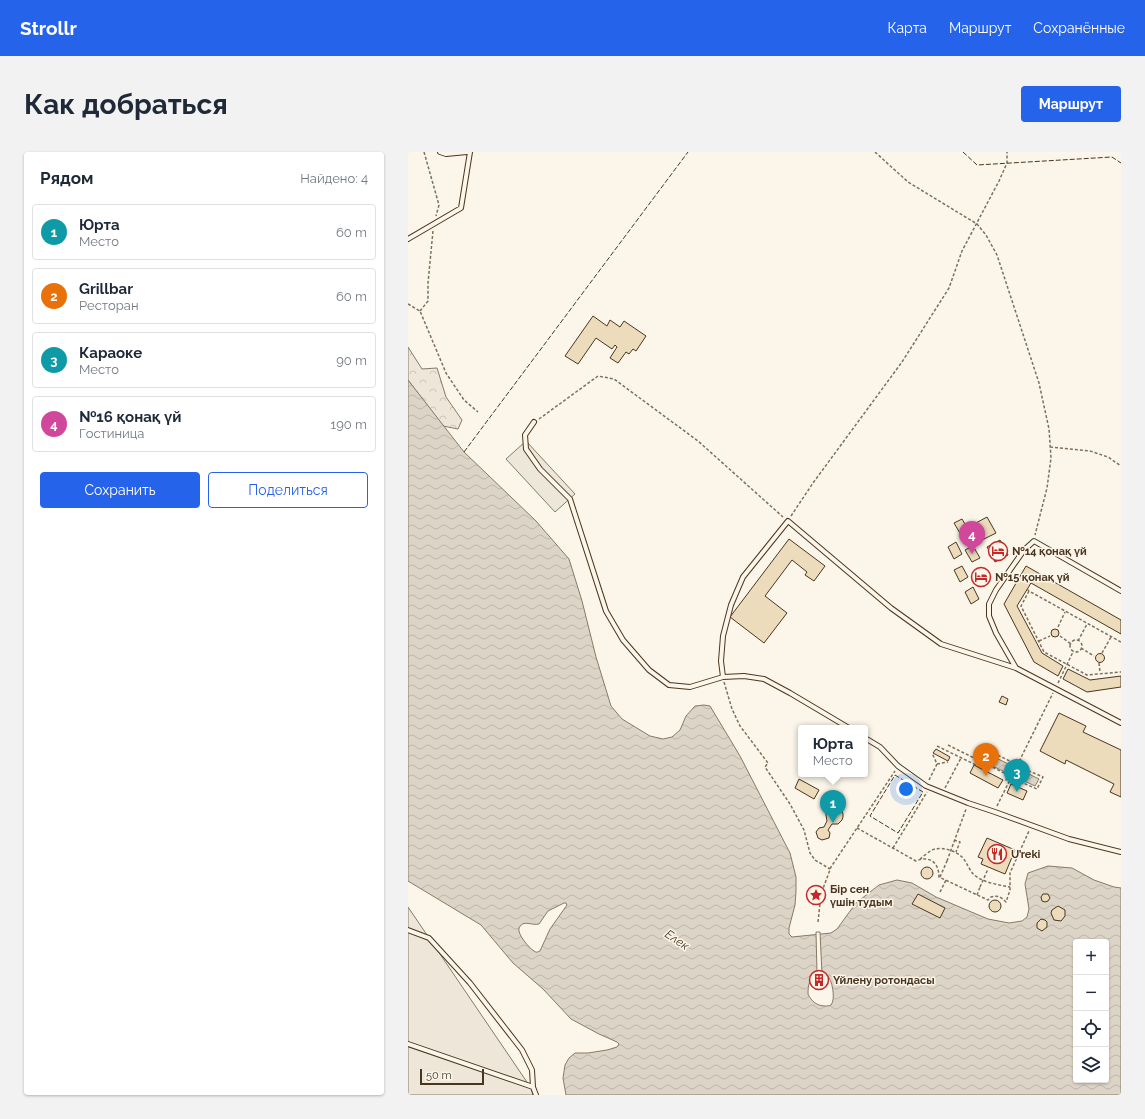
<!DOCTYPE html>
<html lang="ru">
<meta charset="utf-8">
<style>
body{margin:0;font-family:Raleway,sans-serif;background:#f2f2f3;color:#1f2937}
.controls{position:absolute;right:12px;bottom:12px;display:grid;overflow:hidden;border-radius:4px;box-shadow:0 1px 3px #0004}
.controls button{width:36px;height:36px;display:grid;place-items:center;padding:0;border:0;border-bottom:1px solid #e0e1e3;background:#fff;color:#1f2937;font:20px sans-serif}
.scale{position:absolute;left:12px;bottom:10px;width:64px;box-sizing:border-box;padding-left:4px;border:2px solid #4a3520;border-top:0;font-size:11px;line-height:14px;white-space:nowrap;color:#4a3520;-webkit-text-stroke:3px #fbf6e9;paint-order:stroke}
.you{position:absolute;left:498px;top:637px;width:14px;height:14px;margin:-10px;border:3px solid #fff;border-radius:50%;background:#1a73e8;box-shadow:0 0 0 6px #1a73e833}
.badge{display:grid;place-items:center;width:26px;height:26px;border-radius:50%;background:#2563eb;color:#fff;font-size:13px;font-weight:700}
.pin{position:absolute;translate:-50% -33px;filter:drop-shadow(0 1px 2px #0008)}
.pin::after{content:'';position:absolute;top:21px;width:14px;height:12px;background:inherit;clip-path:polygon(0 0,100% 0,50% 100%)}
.popup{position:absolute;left:390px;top:573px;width:70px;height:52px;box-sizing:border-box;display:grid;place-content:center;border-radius:4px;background:#fff;filter:drop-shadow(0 1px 3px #0005);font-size:13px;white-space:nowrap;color:#747a83}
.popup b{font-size:15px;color:#1f2937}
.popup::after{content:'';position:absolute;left:50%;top:100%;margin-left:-8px;border:8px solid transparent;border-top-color:#fff}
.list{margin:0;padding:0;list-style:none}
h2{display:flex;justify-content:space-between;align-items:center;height:52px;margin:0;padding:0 16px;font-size:17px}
h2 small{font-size:13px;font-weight:400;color:#747a83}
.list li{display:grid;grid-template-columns:26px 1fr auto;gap:12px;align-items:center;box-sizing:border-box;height:56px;margin:0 8px 8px;padding:0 8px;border:1px solid #e0e1e3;border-radius:4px}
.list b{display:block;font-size:15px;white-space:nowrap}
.list p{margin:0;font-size:13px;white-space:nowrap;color:#747a83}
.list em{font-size:13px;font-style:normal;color:#747a83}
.actions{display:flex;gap:8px;padding:12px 16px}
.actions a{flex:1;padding:9px 0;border:1px solid #2563eb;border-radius:4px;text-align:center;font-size:14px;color:#2563eb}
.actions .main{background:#2563eb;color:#fff}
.icon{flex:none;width:22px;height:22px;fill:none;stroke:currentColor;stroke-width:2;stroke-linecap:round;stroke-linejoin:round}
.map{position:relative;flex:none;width:713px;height:943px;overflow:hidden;border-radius:4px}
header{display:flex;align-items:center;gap:24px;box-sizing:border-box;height:56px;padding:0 20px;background:#2563eb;color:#fff}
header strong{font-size:19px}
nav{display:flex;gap:22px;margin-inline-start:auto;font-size:14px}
.intro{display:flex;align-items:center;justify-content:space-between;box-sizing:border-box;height:96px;padding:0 24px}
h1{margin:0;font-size:28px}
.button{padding:10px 18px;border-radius:4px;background:#2563eb;color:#fff;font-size:14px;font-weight:700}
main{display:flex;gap:24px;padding:0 24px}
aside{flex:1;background:#fff;border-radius:4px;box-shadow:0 1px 3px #0004}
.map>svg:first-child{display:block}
.forest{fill:url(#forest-crowns);stroke:#887966}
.garden{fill:#ede6d9;stroke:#887966}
.parking{fill:#ede7d9;stroke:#887966}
.water{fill:url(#water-waves);stroke:#887966;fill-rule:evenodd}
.pier{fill:#fbf6e9;stroke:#887966}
.building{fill:#ecdcbc;stroke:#4a3520}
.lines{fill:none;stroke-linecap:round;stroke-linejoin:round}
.service-casing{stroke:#4a3520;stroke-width:6}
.path{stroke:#7f6f5c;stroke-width:1.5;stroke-dasharray:3 2;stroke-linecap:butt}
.service{stroke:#fbf6e9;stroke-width:4}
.path-bridge{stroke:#7f6f5c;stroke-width:1.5;stroke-dasharray:3 2;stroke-linecap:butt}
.fence{stroke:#4a3520;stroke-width:1;stroke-dasharray:5 2;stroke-linecap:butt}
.labels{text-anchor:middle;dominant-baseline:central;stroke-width:3;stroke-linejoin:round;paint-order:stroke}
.poi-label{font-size:11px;font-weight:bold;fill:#4a3520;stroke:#fbf6e9;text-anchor:start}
.water-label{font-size:12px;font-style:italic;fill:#4a3520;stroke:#fbf6e9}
</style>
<header>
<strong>Strollr</strong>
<nav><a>Карта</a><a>Маршрут</a><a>Сохранённые</a></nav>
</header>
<div class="intro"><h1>Как добраться</h1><a class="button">Маршрут</a></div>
<main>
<aside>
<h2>Рядом<small>Найдено: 4</small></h2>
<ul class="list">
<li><span class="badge" style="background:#0f9aa8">1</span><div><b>Юрта</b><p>Место</p></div><em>60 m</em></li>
<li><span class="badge" style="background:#e8710a">2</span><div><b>Grillbar</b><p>Ресторан</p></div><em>60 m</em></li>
<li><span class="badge" style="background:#0f9aa8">3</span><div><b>Караоке</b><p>Место</p></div><em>90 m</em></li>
<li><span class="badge" style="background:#d1479c">4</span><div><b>№16 қонақ үй</b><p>Гостиница</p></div><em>190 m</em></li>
</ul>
<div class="actions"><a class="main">Сохранить</a><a>Поделиться</a></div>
</aside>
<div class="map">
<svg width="713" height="943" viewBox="0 0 713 943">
<defs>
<pattern id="forest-crowns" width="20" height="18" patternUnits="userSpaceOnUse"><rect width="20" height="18" fill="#ede6d9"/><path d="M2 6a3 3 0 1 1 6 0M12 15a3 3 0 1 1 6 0" fill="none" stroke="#cdc6ba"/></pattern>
<pattern id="water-waves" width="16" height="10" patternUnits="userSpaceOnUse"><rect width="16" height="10" fill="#dcd4c6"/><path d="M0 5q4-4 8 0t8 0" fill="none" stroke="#beb7aa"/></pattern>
</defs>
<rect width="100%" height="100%" fill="#fbf6e9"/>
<!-- forest -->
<path class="forest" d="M0 195 14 217 29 216 38 245 54 268 50 277 35 274 0 228Z"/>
<!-- garden -->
<path class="garden" d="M0 755 123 936 125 943H0Z"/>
<!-- parking -->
<path class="parking" d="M118 289 167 342 147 360 98 307Z"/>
<!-- water -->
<path class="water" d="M0 228 56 300 128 369 161 407 174 449 188 505 203 554 214 567 242 584 255 587 264 585 272 578 278 564 287 554 296 553 302 554 332 604 382 701 388 725V739L387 753 381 776V782L384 785 423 781 429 777 448 751 471 733 489 728 504 731 528 745 580 767 601 771 614 769 619 765 621 757 617 732 620 721 640 714 664 716 686 728 706 735 713 736V943H158L155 926 157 913 161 906 167 901H180L199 898 209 895 211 892 209 890 191 882 163 867 135 837 105 811 73 773 0 729ZM156 751H158L159 753 142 777 132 799C129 800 129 801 126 799 121 796 109 782 111 776 115 767 124 774 131 772L140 759ZM668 790H698V928H668ZM409 822C412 822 416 821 419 823 424 827 428 847 423 853 421 854 419 854 417 854 409 854 403 849 400 842 400 834 401 825 409 822Z
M582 603 631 627 627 634 578 611Z"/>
<!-- pier -->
<path class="pier" d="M408 780H412L414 822H409Z"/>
<!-- building -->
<path class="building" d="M185 164 199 174 202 168 212 175 216 169 238 184 228 199 225 197 221 202 218 200 210 211 202 206 209 195 207 193 204 197 188 186 170 212 157 204Z
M579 365 588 381 574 388 566 372Z
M554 367 561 379 553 383 546 371Z
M381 387 417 414 406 429 397 423 399 420 384 408 357 444 379 461 356 491 322 465Z
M592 388 600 403 587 410 579 395Z
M548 390 554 402 546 407 540 395Z
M565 394 572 406 564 410 557 398Z
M554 414 560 425 552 430 546 418Z
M618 414 713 468V482L623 431 609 454 634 501 655 514 650 524 626 510 596 452Z
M574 417 580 429 572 433 566 421Z
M565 435 571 447 563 452 557 440Z
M643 481a4 4 0 1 1 8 0a4 4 0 1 1-8 0Z
M687.5 506a4.5 4.5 0 1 1 9 0a4.5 4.5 0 1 1-9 0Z
M660 517 682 528 713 524V535L679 540 655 527Z
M594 544 600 547 598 553 591 550Z
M651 561 678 574 675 580 713 598V645L702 640 706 632 658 608 657 612 632 599Z
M528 597 542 605 540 609 525 601Z
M566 613 595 628 590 636 562 621Z
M391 627 411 638 406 647 387 636Z
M603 632 619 639 615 648 599 641Z
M425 655H428L433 657 435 662V665L434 668 430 672H424L420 678 422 681 421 686 414 688 410 686 408 680 411 676 416 675 419 669 418 663V660L422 656Z
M579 686 607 698 597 722 573 712 575 707 570 705Z
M513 721a6 6 0 1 1 12 0a6 6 0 1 1-12 0Z
M510 742 537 756 532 766 504 752Z
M635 742H640L642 746 640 749 637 750 634 749 633 745Z
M581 754a6 6 0 1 1 12 0a6 6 0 1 1-12 0Z
M650 754 657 758V764L653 769 646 768 643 761 644 758Z
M633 767 637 768 639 770V775L634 779 629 776V771Z
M406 823H417L416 834 406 833Z"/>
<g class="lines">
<defs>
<path id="service" d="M32 0 38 2 59 0
M0 87 53 56 62 0
M126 270 117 283 118 297 132 317 162 347 198 459 215 488 241 518 261 533 282 535 315 525 336 524 356 527 382 541 441 576
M713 439 626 389 616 398 588 438 581 452V464L588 481 608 516 713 571
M315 525 313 509 315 484 323 453 335 425 380 369 483 456 533 492 608 516
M457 586 472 595 490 614 518 634 560 651 587 660 661 687 713 700
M0 778 21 786 62 831 114 898 124 918 125 935 128 943
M0 892 125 935"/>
</defs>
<!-- service casing -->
<use href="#service" class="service-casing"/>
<!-- path -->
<path class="path" d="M16 0 31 53 28 64
M467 0 500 30 569 72 578 83 589 103 631 231 641 277 643 306 639 336 627 383
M0 152 12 159 38 221 56 248 70 260
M12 159 20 149V131L25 79
M131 267 190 224 206 227 290 289 375 365
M642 295 682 299 700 305 713 314
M383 364 405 331 494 210 541 136 554 99 591 29 599 11V0
M604 427 609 430
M619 437 621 439 713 490
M621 439 613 454 636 500 679 523 713 520
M650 475 657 460
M652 484 663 492
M662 494a6 6 0 1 1 12 0a6 6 0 1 1-12 0Z
M631 489 642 484
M670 489 679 472
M673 496 686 504
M694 501 703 485
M691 511 692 521
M316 530 324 557 332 574 360 611 357 615 382 652 396 678 402 701 407 708 422 717
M650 531 665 500
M540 593 600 623 598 628 601 630
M529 594 568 613 570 608
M572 609 579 598 606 611 609 607 615 609 612 615 635 625 629 637 606 627 604 631 601 630
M529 612 540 610
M521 628 529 612 524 601
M537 636 553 606
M589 654 645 541
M449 676 508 709C522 703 531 711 531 725L580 748 583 745C590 743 593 745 598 750L602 738V721L621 679
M550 679 558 657
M546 688 552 690 548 700
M485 696 519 640
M512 707C516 704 522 698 527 697 535 695 548 699 554 705 560 711 561 720 569 725 578 731 591 733 602 735
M532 725 539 709
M532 740 538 728
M569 743 572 735
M410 770 413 742 423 715 487 619"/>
<!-- service -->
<use href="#service" class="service"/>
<!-- path-bridge -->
<path class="path-bridge" d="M539 709 550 679
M572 735 580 717"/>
<!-- fence -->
<path class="fence" d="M555 0 569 13 704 5 713 11
M56 300 280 0
M487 623 515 640 490 681 462 664Z"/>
</g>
<!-- icons -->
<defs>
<symbol id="hotel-ring" viewBox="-11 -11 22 22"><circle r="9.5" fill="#fbf6e9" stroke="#c62828" stroke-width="1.5"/><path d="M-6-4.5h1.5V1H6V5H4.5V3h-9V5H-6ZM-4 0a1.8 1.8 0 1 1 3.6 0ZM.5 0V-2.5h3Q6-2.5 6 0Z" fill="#c62828"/></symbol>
<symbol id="restaurant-ring" viewBox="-11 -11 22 22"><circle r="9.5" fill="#fbf6e9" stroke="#c62828" stroke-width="1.5"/><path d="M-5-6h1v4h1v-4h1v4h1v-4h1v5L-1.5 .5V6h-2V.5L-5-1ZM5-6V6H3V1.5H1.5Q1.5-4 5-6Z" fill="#c62828"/></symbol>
<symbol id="sight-ring" viewBox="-11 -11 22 22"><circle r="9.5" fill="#fbf6e9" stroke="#c62828" stroke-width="1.5"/><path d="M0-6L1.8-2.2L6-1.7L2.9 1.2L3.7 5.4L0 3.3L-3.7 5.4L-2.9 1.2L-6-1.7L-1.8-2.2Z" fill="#c62828"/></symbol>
<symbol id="building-ring" viewBox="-11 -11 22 22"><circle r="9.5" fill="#fbf6e9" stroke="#c62828" stroke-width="1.5"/><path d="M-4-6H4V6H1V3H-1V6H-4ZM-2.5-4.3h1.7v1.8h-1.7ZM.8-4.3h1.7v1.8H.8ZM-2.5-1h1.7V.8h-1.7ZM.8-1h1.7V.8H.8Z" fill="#c62828"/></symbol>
</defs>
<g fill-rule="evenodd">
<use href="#hotel-ring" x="579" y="388" width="22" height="22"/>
<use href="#hotel-ring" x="562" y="414" width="22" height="22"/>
<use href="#restaurant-ring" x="578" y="691" width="22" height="22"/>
<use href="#sight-ring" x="397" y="732" width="22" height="22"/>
<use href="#building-ring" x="400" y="817" width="22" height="22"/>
</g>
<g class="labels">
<!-- poi labels -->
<g class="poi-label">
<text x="604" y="399">№14 қонақ үй</text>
<text x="587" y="425">№15 қонақ үй</text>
<text x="603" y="702">U’reki</text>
<text x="422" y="737">Бір сен<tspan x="422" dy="13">үшін тудым</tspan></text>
<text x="425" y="828">Үйлену ротондaсы</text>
</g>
<!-- water labels -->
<g class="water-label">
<text transform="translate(269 788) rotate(34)">Елек</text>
</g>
</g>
</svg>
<div class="controls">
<button>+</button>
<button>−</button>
<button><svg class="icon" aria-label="locate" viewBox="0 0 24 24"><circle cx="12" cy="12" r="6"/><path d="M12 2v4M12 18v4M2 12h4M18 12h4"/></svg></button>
<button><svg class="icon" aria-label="layers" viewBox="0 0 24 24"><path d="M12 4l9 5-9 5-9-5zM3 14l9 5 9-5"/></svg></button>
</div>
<div class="scale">50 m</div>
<div class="you"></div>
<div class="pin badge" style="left:425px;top:671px;background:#0f9aa8">1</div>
<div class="popup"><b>Юрта</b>Место</div>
<div class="pin badge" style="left:578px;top:624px;background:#e8710a">2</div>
<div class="pin badge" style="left:609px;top:640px;background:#0f9aa8">3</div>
<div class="pin badge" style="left:564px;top:402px;background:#d1479c">4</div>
</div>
</main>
